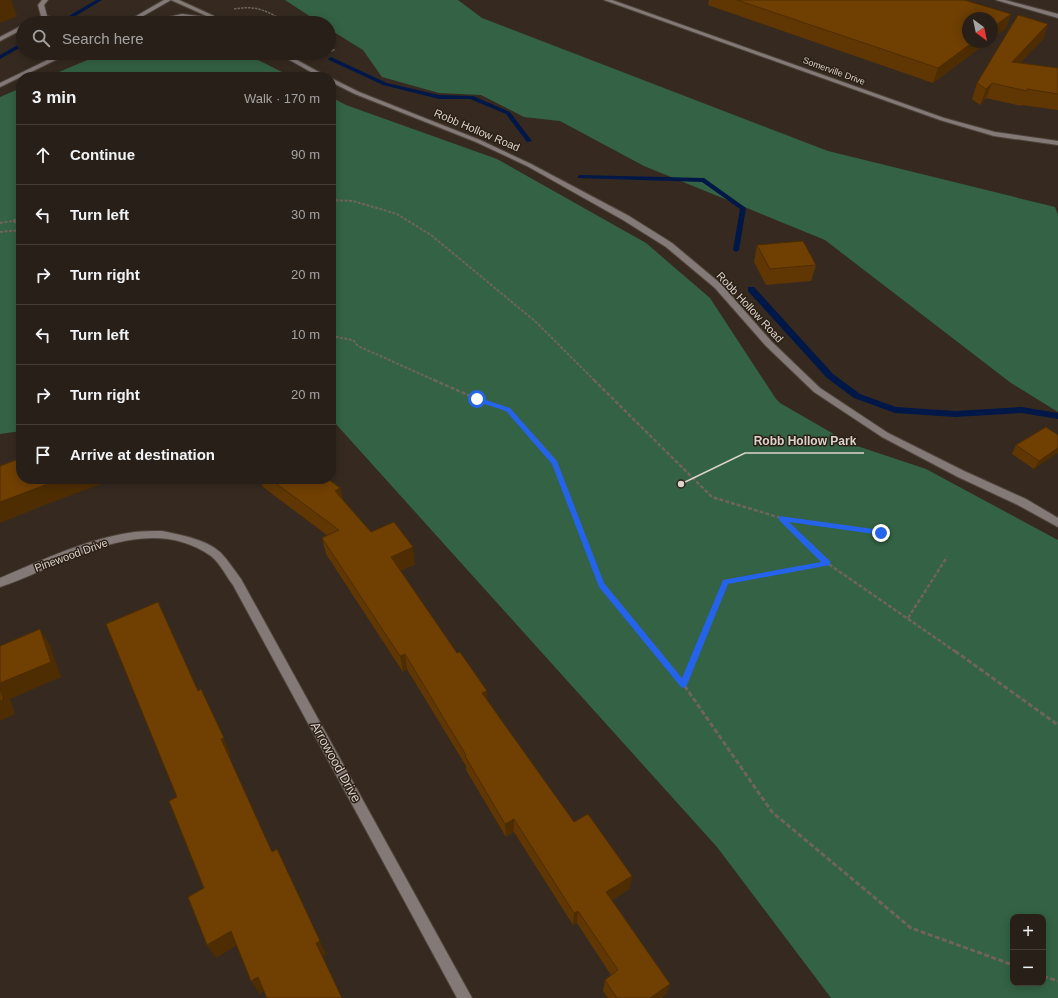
<!DOCTYPE html>
<meta charset="utf-8">
<style>
body{margin:0;font-family:Arial,sans-serif;background:#302821;color:#f1f3f6}
.controls{position:absolute;right:12px;bottom:12px;display:grid;overflow:hidden;border-radius:8px;box-shadow:0 2px 10px #0003}
.controls button{width:36px;height:36px;display:grid;place-items:center;padding:0;border:0;border-bottom:1px solid #443e37;background:#282018;color:#f1f3f6;font:20px sans-serif}
.compass{position:absolute;left:962px;top:12px;width:36px;height:36px;border-radius:50%;background:#282018;box-shadow:0 2px 10px #0003;rotate:147deg}
.stop{position:absolute;width:12px;height:12px;margin:-9px;border:3px solid #2563eb;border-radius:50%;background:#fff}
.stop.end{background:#2563eb;border-color:#fff;box-shadow:0 1px 4px #0008}
.list{margin:0;padding:0;list-style:none}
h2{display:flex;justify-content:space-between;align-items:center;height:52px;margin:0;padding:0 16px;font-size:17px}
h2 small{font-size:13px;font-weight:400;color:#a5a3a2}
.list li{display:grid;grid-template-columns:26px 1fr auto;gap:12px;align-items:center;box-sizing:border-box;height:60px;padding:0 16px;border-top:1px solid #443e37}
.list b{display:block;font-size:15px;white-space:nowrap}
.list em{font-size:13px;font-style:normal;color:#a5a3a2}
.icon{flex:none;width:22px;height:22px;fill:none;stroke:currentColor;stroke-width:2;stroke-linecap:round;stroke-linejoin:round}
.map{position:relative;flex:none;width:1058px;height:998px;overflow:hidden}
.search{position:absolute;background:#282018;box-shadow:0 2px 10px #0003;left:16px;top:16px;width:320px;height:44px;display:flex;align-items:center;gap:10px;box-sizing:border-box;padding:0 14px;border-radius:22px;color:#a5a3a2;font-size:15px}
.panel{position:absolute;background:#282018;box-shadow:0 2px 10px #0003;left:16px;top:72px;width:320px;height:412px;border-radius:16px}
.map>svg:first-child{display:block}
.green{fill:#346244;fill-rule:evenodd}
.lines{fill:none;stroke-linecap:round;stroke-linejoin:round}
.stream{fill:#001847;fill-rule:evenodd}
.minor-casing{stroke:#51453c;stroke-width:2}
.path-far3{stroke:#6f645b;stroke-width:1.5;stroke-dasharray:2.5 1;stroke-linecap:butt}
.path-far2{stroke:#6f645b;stroke-width:2;stroke-dasharray:3 1.5;stroke-linecap:butt}
.path-far1{stroke:#6f645b;stroke-width:2.5;stroke-dasharray:4 2;stroke-linecap:butt}
.path{stroke:#6f645b;stroke-width:3;stroke-dasharray:5 2.5;stroke-linecap:butt}
.minor{fill:#837a78;fill-rule:evenodd}
.wall{fill:#603703}
.shaded-wall{fill:#4e2d02}
.building{fill:#704003;stroke:#4e2d02}
.route{fill:#2563eb}
.labels{text-anchor:middle;dominant-baseline:central;stroke-width:3;stroke-linejoin:round;paint-order:stroke}
.far-street-label{font-size:9px;fill:#dcd4cd;stroke:#2c2016}
.street-label{font-size:11px;fill:#dcd4cd;stroke:#2c2016}
.near-street-label{font-size:13px;fill:#dcd4cd;stroke:#2c2016}
.leader{fill:none;stroke:#dcd4cd;stroke-width:1.5}
.callout-dot{fill:#dcd4cd;stroke:#2c2016;stroke-width:1.5}
.callout-label{font-size:12px;text-anchor:middle;font-weight:bold;fill:#dcd4cd;stroke:#2c2016;stroke-width:3;stroke-linejoin:round;paint-order:stroke}
</style>
<div class="map">
<svg width="1058" height="998" viewBox="0 0 1058 998">
<rect width="100%" height="100%" fill="#362a20"/>
<!-- green -->
<path class="green" d="M285 0H458L482 18 828 151 1055 207 1058 215V412L1011 383 825 240 644 166 560 121 524 117 481 95 439 93 382 77 363 50 329 29V23H320Z
M104 53H244L292 77H47Z
M21 88V431L0 434V97Z
M331 97 346 105 497 159 646 243 710 298 776 399 780 403 851 444 926 469 1058 540V998H831L717 847 335 423 331 422ZM1013 917H1043V983H1013Z"/>
<g class="lines">
<!-- stream -->
<path class="stream" d="M96 0H102L64 23H57Z
M23 42V46L0 59V55Z
M331 57 387 83 439 95 473 96 510 112 532 141 527 142 506 114 470 99H439L383 85 329 60 328 59Z
M580 175 704 178 746 208 739 250 736 252 733 250 740 209 702 182 578 178V176Z
M748 287H754L833 374 860 394 896 407 955 411 1022 407 1058 413V419L1022 413 955 417 895 413 854 398 827 378 748 291Z"/>
<defs>
<path id="minor" d="M42 0H48L44 5 47 16 73 23C66 23 48 18 44 19 39 20 35 23 29 23L41 16 38 5Z
M164 0H171L131 23H124Z
M171 0H179L214 16 209 17Z
M604 0H612L944 118 995 132 1058 141V145L994 136 940 120Z
M996 0H1005L1058 14V18Z
M182 14 222 19 225 21 222 23 182 18 153 23H141Z
M23 25V29L0 41V37Z
M62 53H70L0 87V83Z
M277 53H284L328 77H320Z
M331 78 359 92 480 140 531 164 629 216 672 243 721 284 772 342 820 388 888 433 964 471 1026 499 1058 518V527L1018 505 958 477 882 437 814 392 766 346 715 288 666 247 623 220 527 166 476 142 355 94 331 82Z
M162 531C181 535 205 539 220 552 228 560 234 570 241 579L472 998H457L233 585C226 576 220 563 211 556 145 509 63 566 0 587V578C43 560 88 538 135 532 144 531 153 531 162 531Z"/>
</defs>
<!-- minor casing -->
<use href="#minor" class="minor-casing"/>
<!-- path-far3 -->
<path class="path-far3" d="M234 9C258 5 267 11 287 23
M329 47 334 50 329 52"/>
<!-- path-far2 -->
<path class="path-far2" d="M331 200 353 201 397 214 431 235 536 322 595 381
M13 221 21 216
M0 223 13 221 21 226
M0 232 21 230
M331 336 353 340 358 346 436 381"/>
<!-- path-far1 -->
<path class="path-far1" d="M434 380 477 399 508 410 554 463 601 585 657 652
M594 380 712 497 781 518 881 533
M782 518 827 563 956 652
M908 618 947 557
M697 652 725 582 827 563"/>
<!-- path -->
<path class="path" d="M656 651 684 685 772 812 911 928 1013 965
M955 651 1058 725
M684 685 697 651
M1043 976 1058 981"/>
<!-- minor -->
<use href="#minor" class="minor"/>
</g>
<!-- wall -->
<path class="wall" d="M709 0H964L1011 14 1006 28 933 83 708 5Z
M1048 24 1043 39 1020 63 1058 68V110L1022 105 1021 106 986 98 980 105 972 99 977 83Z
M757 245 816 265 811 281 766 285 754 262Z
M1058 435 1034 469 1012 454 1016 445Z
M260 479H328L340 488 343 500 371 532 415 564 400 571 487 700 574 822 632 876 629 889 612 900 670 984 666 994 661 998H608L603 991 605 980 611 975 577 923 573 925 514 832 506 837 466 770V766L407 669 403 672 326 554 322 538 327 535 263 487Z"/>
<!-- shaded-wall -->
<path class="shaded-wall" d="M0 0H11L17 16 0 23Z
M1011 14 1006 28 992 38V28Z
M1048 24 1043 39 1007 77 1012 62Z
M973 42H987L933 83 938 68Z
M992 83 986 98 980 105 986 89Z
M1058 448V453L1034 469 1039 461Z
M61 479H109L110 481 50 503 0 523V502Z
M340 488 344 504 335 491Z
M413 547 415 564 393 574 391 557Z
M40 629 50 645 61 677 10 699 15 714 0 721V683Z
M405 654 407 669 403 672 400 656Z
M201 689 231 755 229 756 221 739Z
M487 691 488 706 482 693Z
M514 819V832L506 837 505 824Z
M632 876 629 889 604 905 606 892Z
M578 911 577 923 573 925 574 913Z
M231 931 239 944 216 958 207 945Z
M320 941 326 954 323 956 316 943Z
M258 977 266 989 260 994 251 981Z
M670 984 666 994 661 998H650Z"/>
<!-- building -->
<path class="building" d="M737 0H964L1011 14 992 28V18H968V42H973L938 68Z
M1018 15 1048 24 1012 62 1058 68V94L1027 89V91L992 83 986 89 977 83Z
M803 241 816 265 770 269 757 245Z
M1046 427 1058 435V448L1039 461 1016 445Z
M21 458V479H61L0 502V466Z
M270 479H328L340 488 335 491 371 532 394 522 413 547 391 557 457 653 460 652 487 691 482 693 574 822 588 814 632 876 606 892 670 984 650 998H617L605 980 618 970 578 911 574 913 514 819 505 824 465 756 466 755 405 654 400 656 322 538 339 530Z
M158 602 198 691 201 689 224 738 221 739 272 852 277 849 320 941 316 943 342 998H267L258 977 251 981 231 931 207 945 188 897 204 888 169 801 177 797 106 624Z
M40 629 51 662 0 683V646Z
M0 688 3 699 0 701Z"/>
<!-- route -->
<path class="route" d="M477 397 510 408 557 461 604 583 682 678 723 580 821 562 779 520V516L881 530 885 533 881 535 789 522 830 561V565L728 584 687 685 684 688 681 687 599 587 552 464 506 411 475 401 474 399Z"/>
<g class="labels">
<!-- far-street labels -->
<g class="far-street-label">
<text transform="translate(834 71) rotate(20)">Somerville Drive</text>
</g>
<!-- street labels -->
<g class="street-label">
<text transform="translate(477 130) rotate(23)">Robb Hollow Road</text>
<text transform="translate(750 307) rotate(47)">Robb Hollow Road</text>
<text transform="translate(71 555) rotate(-20)">Pinewood Drive</text>
</g>
<!-- near-street labels -->
<g class="near-street-label">
<text transform="translate(336 762) rotate(61)">Arrowood Drive</text>
</g>
</g>
<!-- callouts -->
<path class="leader" d="M681 484L745 453H864"/>
<circle class="callout-dot" cx="681" cy="484" r="4"/>
<g class="callout-label">
<text x="805" y="445">Robb Hollow Park</text>
</g>
</svg>
<div class="controls">
<button>+</button>
<button>−</button>
</div>
<svg class="compass" viewBox="-18 -18 36 36"><path d="M0-13l5 13h-10z" fill="#e53935"/><path d="M0 13l5-13h-10z" fill="#a5a3a2"/></svg>
<div class="stop" style="left:477px;top:399px"></div>
<div class="stop end" style="left:881px;top:533px"></div>
<div class="search"><svg class="icon" aria-label="search" viewBox="0 0 24 24"><circle cx="10" cy="10" r="6"/><path d="M15 15l6 6"/></svg>Search here</div>
<section class="panel">
<h2>3 min<small>Walk · 170 m</small></h2>
<ul class="list">
<li><svg class="icon" aria-label="ahead" viewBox="0 0 24 24"><path d="M12 20V5M6 11l6-6 6 6"/></svg><div><b>Continue</b></div><em>90 m</em></li>
<li><svg class="icon" aria-label="left" viewBox="0 0 24 24"><path d="M17 20v-9H6M10 6l-5 5 5 5"/></svg><div><b>Turn left</b></div><em>30 m</em></li>
<li><svg class="icon" aria-label="right" viewBox="0 0 24 24"><path d="M7 20v-9h11M14 6l5 5-5 5"/></svg><div><b>Turn right</b></div><em>20 m</em></li>
<li><svg class="icon" aria-label="left" viewBox="0 0 24 24"><path d="M17 20v-9H6M10 6l-5 5 5 5"/></svg><div><b>Turn left</b></div><em>10 m</em></li>
<li><svg class="icon" aria-label="right" viewBox="0 0 24 24"><path d="M7 20v-9h11M14 6l5 5-5 5"/></svg><div><b>Turn right</b></div><em>20 m</em></li>
<li><svg class="icon" aria-label="arrive" viewBox="0 0 24 24"><path d="M6 21V4h12l-3 4 3 4H6"/></svg><div><b>Arrive at destination</b></div></li>
</ul>
</section>
</div>
